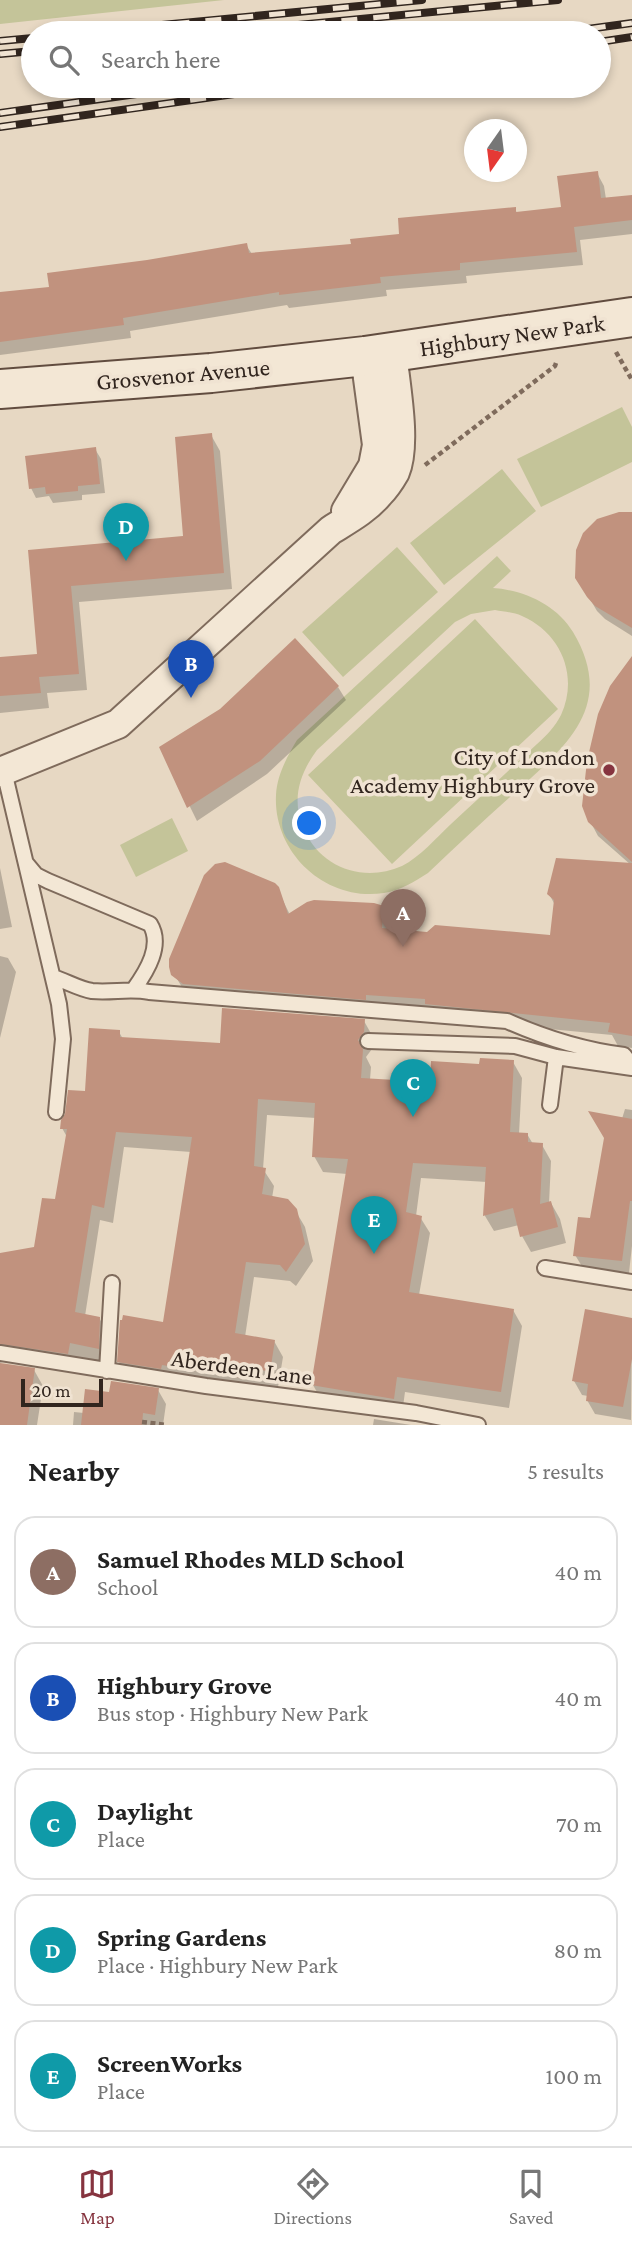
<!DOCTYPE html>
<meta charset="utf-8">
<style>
body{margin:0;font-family:"Crimson Pro",serif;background:#f6f6f6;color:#222}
.compass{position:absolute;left:464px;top:119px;width:63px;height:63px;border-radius:50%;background:#fff;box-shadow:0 4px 10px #0003;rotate:194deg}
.scale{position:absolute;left:21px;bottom:18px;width:82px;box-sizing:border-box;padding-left:7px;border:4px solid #31251e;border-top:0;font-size:19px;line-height:24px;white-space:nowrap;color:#31251e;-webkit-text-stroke:5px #f0e3d2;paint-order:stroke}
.you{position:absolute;left:310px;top:824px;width:24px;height:24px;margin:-18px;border:5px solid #fff;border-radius:50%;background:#1a73e8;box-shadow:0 0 0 10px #1a73e833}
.badge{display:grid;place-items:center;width:46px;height:46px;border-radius:50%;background:#86343f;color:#fff;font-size:23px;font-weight:700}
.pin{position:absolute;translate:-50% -58px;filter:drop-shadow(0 2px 4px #0008)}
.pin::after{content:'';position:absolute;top:37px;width:24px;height:21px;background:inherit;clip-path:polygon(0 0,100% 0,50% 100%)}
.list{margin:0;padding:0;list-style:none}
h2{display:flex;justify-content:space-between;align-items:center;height:91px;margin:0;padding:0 28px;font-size:30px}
h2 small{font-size:23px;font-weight:400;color:#767676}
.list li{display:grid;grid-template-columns:46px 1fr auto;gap:21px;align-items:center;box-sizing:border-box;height:112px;margin:0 14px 14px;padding:0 14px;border:2px solid #e0e0e0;border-radius:21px}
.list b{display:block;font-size:26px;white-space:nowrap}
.list p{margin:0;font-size:23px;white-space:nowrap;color:#767676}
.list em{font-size:23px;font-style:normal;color:#767676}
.icon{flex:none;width:38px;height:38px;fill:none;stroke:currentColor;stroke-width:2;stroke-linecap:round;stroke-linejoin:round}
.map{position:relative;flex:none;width:632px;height:1425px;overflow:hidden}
.search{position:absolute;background:#fff;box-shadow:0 4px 10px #0003;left:21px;right:21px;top:21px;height:77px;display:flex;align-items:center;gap:18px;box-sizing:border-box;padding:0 24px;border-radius:38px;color:#767676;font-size:26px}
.sheet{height:721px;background:#fff}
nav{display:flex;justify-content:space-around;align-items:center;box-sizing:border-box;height:98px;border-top:2px solid #e0e0e0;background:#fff;font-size:19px;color:#767676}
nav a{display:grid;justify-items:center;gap:4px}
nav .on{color:#86343f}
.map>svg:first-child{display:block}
.green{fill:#c4c499;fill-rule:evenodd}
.shadow{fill:#0003}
.building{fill:#c1927e}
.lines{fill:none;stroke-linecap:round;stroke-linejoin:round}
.lane-casing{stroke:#7f6b5c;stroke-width:18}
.street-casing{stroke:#7f6b5c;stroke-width:32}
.secondary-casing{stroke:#614c3f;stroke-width:42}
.path{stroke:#7f6b5c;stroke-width:4.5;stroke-dasharray:5 3.5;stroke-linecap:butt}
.lane{stroke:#f3e7d5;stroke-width:14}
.street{stroke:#f3e7d5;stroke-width:28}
.secondary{stroke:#f3e7d5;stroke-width:38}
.rail-casing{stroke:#31251e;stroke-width:8}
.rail{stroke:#f0e3d2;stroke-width:5;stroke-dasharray:16;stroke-linecap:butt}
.poi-dot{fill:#86343f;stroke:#f0e3d2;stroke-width:2.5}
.labels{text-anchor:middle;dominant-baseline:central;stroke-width:7;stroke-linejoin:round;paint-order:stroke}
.street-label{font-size:24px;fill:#31251e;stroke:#f0e3d2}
.poi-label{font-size:24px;fill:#31251e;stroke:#f0e3d2;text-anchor:end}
</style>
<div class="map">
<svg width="632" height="1425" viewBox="0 0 632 1425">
<rect width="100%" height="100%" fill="#e7d8c3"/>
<!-- green -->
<path class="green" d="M0 0H224L0 24Z
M622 407 632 427V462L541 507 517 459Z
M502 469 536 511 444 585 410 543Z
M397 547 438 592 343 677 302 632Z
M497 556 511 571 493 588C524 590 557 605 573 632 619 709 561 750 510 797 482 822 455 847 428 873 414 882 401 890 384 893 326 902 273 853 276 795 277 775 287 757 297 740ZM495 610C504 612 514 612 522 616 561 633 579 676 561 715 555 727 546 736 537 744 508 771 479 798 451 824 436 838 420 857 402 866 364 883 320 868 304 829 291 801 299 774 317 750L455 622 471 614Z
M475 619 558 709 392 864 308 775Z
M172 818 188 851 136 877 120 845Z"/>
<!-- shadow -->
<path class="shadow" d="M597 173 604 186 606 199 632 196V234L580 240 583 265 466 276 467 283 386 290 387 296 289 308 287 305 130 331 131 338 0 355V294L51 288 148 262 246 245 252 254 353 246 515 209 517 213 563 208Z
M211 435 220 451 232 589 79 602 87 690 47 693 49 708 0 713V659L39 656 30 551 185 537Z
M95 449 101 459 105 493 82 495V500L53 503 49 496 36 498 31 488Z
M632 514V636L605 619 597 611 577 577Z
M632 672V1048L618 1046 612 1035 186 994 170 967 277 888 290 915 383 908 391 922 390 931 552 937 555 905 549 894 631 865 598 836 590 821Z
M338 687 346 700 267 774 197 821 161 748Z
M0 868 12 927 0 929Z
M0 956 8 958 16 972 0 1038Z
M364 1021 373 1037 372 1049 366 1057 371 1067 370 1080 432 1084 481 1066 513 1062 522 1078 519 1134H527L533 1144 542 1145 551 1161 549 1204 551 1203 560 1219 566 1243 531 1252 522 1236 519 1225 494 1231 485 1216 487 1182 421 1178 416 1216 420 1217 430 1233 419 1295 513 1310 522 1326 509 1408 405 1392 402 1414 322 1401 313 1385 347 1174 323 1172 314 1156 316 1118 267 1115 263 1169 274 1186 272 1198 295 1210 305 1227 313 1261 296 1286 290 1281 254 1277 245 1337 274 1341 283 1357 278 1387 271 1386 269 1396 128 1378 119 1362 164 1324 191 1152 124 1147 113 1223 100 1220 85 1316 99 1318 109 1334 107 1364 11 1359 0 1363V1255L36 1249 56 1201 67 1137 62 1128 86 1093 119 1032 123 1039 222 1045Z
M625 1109 632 1110V1246L629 1273 583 1268 575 1255 591 1220Z
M632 1319 631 1420 595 1414 587 1400 588 1396 582 1395 574 1381Z
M0 1364 34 1370 43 1386 37 1425H0Z
M158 1390 166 1404 163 1425H73L74 1412 84 1413 111 1394Z
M374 1419 411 1425H373Z"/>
<!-- building -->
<path class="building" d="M598 171 601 198 632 195V220L574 227 577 252 460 263V270L380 277 381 283 279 295V292L123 318 124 325 0 342V292L49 287 47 273 147 260 247 243 249 253 351 244 350 239 399 234 398 218 516 207V212L561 207 557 176Z
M212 433 224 573 71 586 79 674 39 677 41 693 0 696V657L37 654 28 550 183 536 175 437Z
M96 447 100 484 78 486V491L46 494 45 487 29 489 25 456Z
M619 512H632V628L595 606 587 597 575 578 576 550 583 533 597 519Z
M295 638 339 686 260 761 187 808 159 747 220 709Z
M632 656V862L588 822 582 806 587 761 598 714 610 686Z
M556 858 632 863V1036L608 1032 610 1023 425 1004V999L366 995V1000L183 984 171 975 169 967V959L204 875 215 864 225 862 275 883 279 887 288 914 307 902 314 900 374 903 384 906 382 928 427 932 435 925 550 935 554 900 547 894Z
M222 1008 365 1019 364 1032 358 1040 363 1049 361 1078 430 1082 431 1061 479 1064 480 1058 514 1060 510 1132 528 1133V1142L543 1143 540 1204 551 1201 558 1227 520 1237 513 1208 483 1216 486 1167 413 1163 406 1212 422 1216 409 1292 514 1309 501 1392 397 1377 394 1399 311 1385 348 1159 312 1157 315 1103 258 1099 254 1166 266 1168 262 1194 288 1199 297 1209 305 1244 286 1272 280 1265 246 1262 235 1333 275 1340 270 1372 262 1370 260 1381 162 1365 161 1369 117 1362 120 1320H122L123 1315 163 1322 192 1137 116 1132 104 1208 92 1205 75 1312 100 1317 99 1349 70 1343 68 1354 0 1344V1253L34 1247 42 1198 55 1199 67 1129H60L61 1120 65 1114 68 1090 85 1091 89 1028 120 1030V1037L220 1043Z
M588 1111 632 1119V1201H630L622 1261 573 1256 578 1217 590 1218 604 1138Z
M585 1309 632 1318V1359L623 1407 586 1401 588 1384 572 1381Z
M0 1363 35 1368 27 1425H0Z
M111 1381 159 1388 155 1415 143 1413 142 1425H81L85 1389 109 1392Z"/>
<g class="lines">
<defs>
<path id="lane" d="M4 771 59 1004 63 1039 56 1112
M26 863 36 875 48 881 150 924C163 945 147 971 134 989
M53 977C66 981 79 989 92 991 112 993 130 988 149 992L507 1021C543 1037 584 1050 624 1055L632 1066
M368 1041 515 1046 556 1057 632 1068
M550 1105 556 1057
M545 1268 632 1282
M0 1353 206 1386 416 1413 478 1425
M107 1371 112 1283"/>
<path id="street" d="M346 511 373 466 377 445 365 356
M0 772 118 724 331 530C347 520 367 509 379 494 385 488 391 479 395 472 407 444 395 383 392 352"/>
<path id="secondary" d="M0 389 211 373 365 356 632 317"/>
</defs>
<!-- lane casing -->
<use href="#lane" class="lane-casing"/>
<!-- street casing -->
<use href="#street" class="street-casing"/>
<!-- secondary casing -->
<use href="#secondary" class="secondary-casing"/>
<!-- path -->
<path class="path" d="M616 352 632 380
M425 465 555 366 556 363
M142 1422 167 1425"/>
<!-- lane -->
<use href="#lane" class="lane"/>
<!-- street -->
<use href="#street" class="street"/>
<!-- secondary -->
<use href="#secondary" class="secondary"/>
<defs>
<path id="rail" d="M78 33 422 0
M214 33 558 0
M558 33 632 23
M0 41 33 38
M599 42 632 37
M0 54 33 51
M0 113 194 86
M0 127 292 86"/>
</defs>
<!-- rail casing -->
<use href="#rail" class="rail-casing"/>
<!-- rail -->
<use href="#rail" class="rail"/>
</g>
<!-- markers -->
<circle class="poi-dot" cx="609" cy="770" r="7"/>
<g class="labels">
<!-- street labels -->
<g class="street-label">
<text transform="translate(512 335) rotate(-8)">Highbury New Park</text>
<text transform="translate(183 374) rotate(-5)">Grosvenor Avenue</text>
<text transform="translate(242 1367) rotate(8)">Aberdeen Lane</text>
</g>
<!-- poi labels -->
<g class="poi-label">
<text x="595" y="756">City of London<tspan x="595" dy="28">Academy Highbury Grove</tspan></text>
</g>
</g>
</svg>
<svg class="compass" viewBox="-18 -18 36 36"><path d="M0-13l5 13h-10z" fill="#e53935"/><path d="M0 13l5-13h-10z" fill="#767676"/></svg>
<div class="scale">20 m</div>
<div class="you"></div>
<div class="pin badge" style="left:403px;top:947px;background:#8d6e63">A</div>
<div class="pin badge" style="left:191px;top:698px;background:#1a4fb4">B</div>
<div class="pin badge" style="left:413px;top:1117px;background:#0f9aa8">C</div>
<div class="pin badge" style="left:126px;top:561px;background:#0f9aa8">D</div>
<div class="pin badge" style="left:374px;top:1254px;background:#0f9aa8">E</div>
<div class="search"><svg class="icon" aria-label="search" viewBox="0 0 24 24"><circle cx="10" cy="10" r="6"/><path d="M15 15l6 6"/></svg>Search here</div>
</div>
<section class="sheet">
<h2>Nearby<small>5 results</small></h2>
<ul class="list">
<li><span class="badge" style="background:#8d6e63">A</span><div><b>Samuel Rhodes MLD School</b><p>School</p></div><em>40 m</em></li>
<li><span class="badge" style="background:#1a4fb4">B</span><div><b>Highbury Grove</b><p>Bus stop · Highbury New Park</p></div><em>40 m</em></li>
<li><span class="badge" style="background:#0f9aa8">C</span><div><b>Daylight</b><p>Place</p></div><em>70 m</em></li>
<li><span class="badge" style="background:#0f9aa8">D</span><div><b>Spring Gardens</b><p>Place · Highbury New Park</p></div><em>80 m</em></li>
<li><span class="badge" style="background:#0f9aa8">E</span><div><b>ScreenWorks</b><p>Place</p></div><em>100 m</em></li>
</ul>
</section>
<nav>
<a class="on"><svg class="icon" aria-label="map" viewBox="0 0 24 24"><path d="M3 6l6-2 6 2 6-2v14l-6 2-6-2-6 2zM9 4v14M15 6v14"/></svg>Map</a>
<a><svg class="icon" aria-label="directions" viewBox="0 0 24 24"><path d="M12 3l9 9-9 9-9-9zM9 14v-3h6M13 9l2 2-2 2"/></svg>Directions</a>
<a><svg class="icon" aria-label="saved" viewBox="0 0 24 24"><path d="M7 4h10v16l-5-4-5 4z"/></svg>Saved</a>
</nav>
